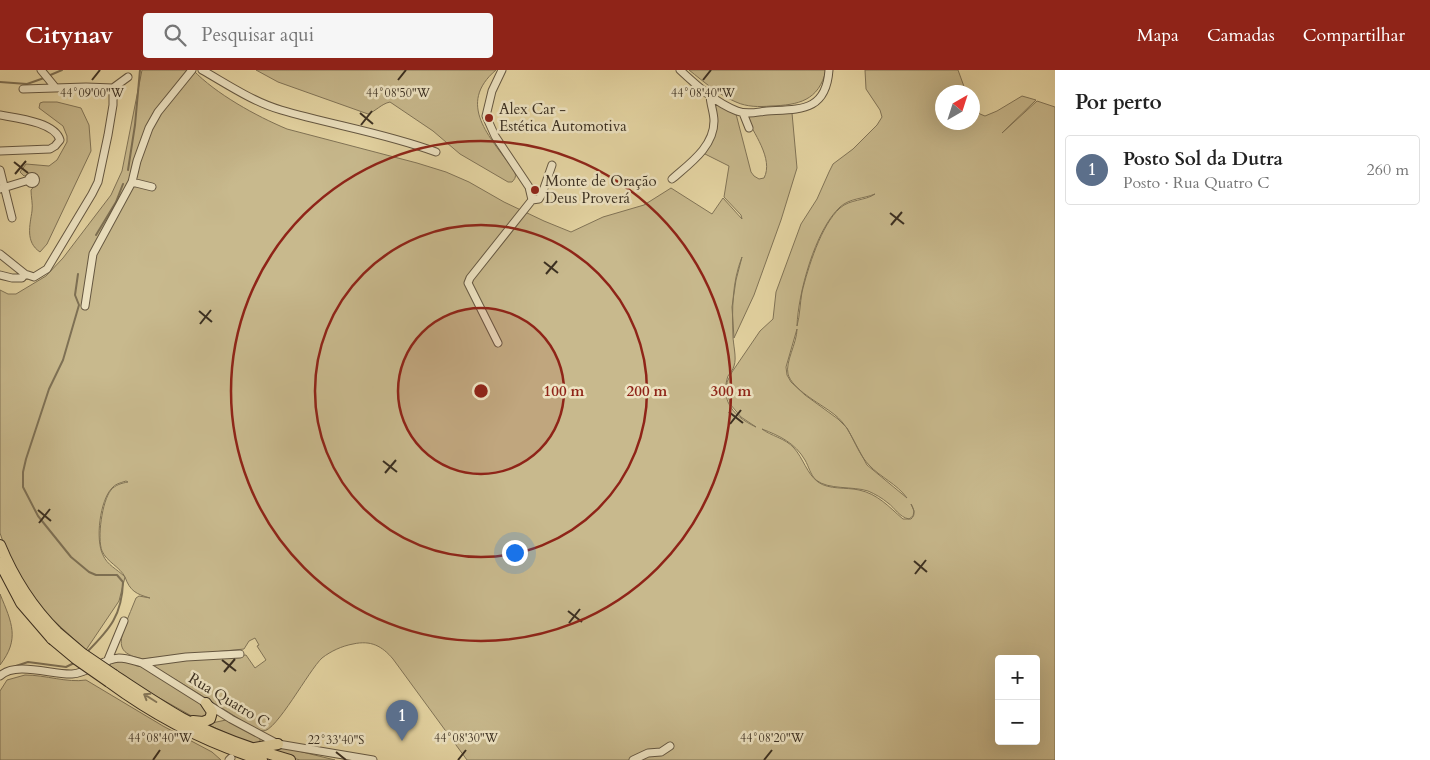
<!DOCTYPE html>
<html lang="pt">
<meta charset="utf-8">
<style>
body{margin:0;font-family:Cardo,serif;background:#f6f6f6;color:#222}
.controls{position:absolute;right:15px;bottom:15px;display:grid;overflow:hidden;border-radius:5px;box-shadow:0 5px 20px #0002}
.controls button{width:45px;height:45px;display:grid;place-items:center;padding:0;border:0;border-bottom:1px solid #e0e0e0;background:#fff;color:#222;font:25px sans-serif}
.compass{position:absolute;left:935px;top:15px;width:45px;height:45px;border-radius:50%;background:#fff;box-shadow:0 5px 20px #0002;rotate:39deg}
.you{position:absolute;left:514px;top:482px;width:18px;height:18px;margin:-12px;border:4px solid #fff;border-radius:50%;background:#1a73e8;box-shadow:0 0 0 8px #1a73e833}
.badge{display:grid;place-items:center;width:32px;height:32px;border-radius:50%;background:#8f2418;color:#fff;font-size:16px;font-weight:700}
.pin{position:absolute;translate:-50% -41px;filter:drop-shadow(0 1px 2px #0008)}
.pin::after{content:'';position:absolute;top:26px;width:18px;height:15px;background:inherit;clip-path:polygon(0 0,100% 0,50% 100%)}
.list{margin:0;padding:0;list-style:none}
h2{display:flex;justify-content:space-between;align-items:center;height:65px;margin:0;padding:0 20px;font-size:21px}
h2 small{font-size:16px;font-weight:400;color:#767676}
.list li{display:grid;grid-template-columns:32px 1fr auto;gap:15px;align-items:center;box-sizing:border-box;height:70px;margin:0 10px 10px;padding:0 10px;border:1px solid #e0e0e0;border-radius:5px}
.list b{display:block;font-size:19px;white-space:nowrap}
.list p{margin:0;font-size:16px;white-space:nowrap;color:#767676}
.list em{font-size:16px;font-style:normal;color:#767676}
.icon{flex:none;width:28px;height:28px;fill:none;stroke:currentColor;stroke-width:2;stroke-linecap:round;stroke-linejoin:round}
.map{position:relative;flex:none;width:1055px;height:690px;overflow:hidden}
header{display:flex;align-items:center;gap:30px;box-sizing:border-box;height:70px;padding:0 25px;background:#8f2418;color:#fff}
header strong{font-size:24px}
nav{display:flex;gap:28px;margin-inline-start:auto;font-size:18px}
.search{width:350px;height:45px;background:#f6f6f6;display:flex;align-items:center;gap:12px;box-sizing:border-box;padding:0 18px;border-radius:5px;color:#767676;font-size:19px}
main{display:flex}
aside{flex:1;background:#fff}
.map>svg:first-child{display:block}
.green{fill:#c8b98d;stroke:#817457;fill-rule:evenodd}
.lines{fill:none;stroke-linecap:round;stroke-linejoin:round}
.stream{stroke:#7e7155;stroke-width:2}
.minor-casing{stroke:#655842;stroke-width:9}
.highway-casing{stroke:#3a2f21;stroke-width:12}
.minor{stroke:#eee4c3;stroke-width:7}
.highway{stroke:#e5d5a3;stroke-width:10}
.highway-bridge-casing{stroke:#3a2f21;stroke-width:12;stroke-linecap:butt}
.highway-bridge{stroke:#e5d5a3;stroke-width:10}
.oneway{stroke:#877a5c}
.ticks{fill:none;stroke:#3a2f21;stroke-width:2}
.ring{fill:none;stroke:#8f2418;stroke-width:2.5}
.poi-dot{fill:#8f2418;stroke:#eee4c3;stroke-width:2}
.labels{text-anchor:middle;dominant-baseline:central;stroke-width:5;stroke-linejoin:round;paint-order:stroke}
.poi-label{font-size:15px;fill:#3a2f21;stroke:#eee4c3;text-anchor:start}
.street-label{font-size:15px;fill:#3a2f21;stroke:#eee4c3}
.ticks-label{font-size:12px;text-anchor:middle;fill:#3a2f21;stroke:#eee4c3;stroke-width:5;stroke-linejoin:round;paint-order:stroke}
.centre{fill:#8f2418;stroke:#eee4c3;stroke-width:2.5}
.ring-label{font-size:15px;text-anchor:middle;font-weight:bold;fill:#8f2418;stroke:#eee4c3;stroke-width:5;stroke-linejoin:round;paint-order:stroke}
</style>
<header>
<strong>Citynav</strong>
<div class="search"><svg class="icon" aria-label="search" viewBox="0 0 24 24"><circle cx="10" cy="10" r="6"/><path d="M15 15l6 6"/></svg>Pesquisar aqui</div>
<nav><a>Mapa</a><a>Camadas</a><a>Compartilhar</a></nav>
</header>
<main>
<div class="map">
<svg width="1055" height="690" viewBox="0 0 1055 690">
<rect width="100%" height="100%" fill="#e5d5a3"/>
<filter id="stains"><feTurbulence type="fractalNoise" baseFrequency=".004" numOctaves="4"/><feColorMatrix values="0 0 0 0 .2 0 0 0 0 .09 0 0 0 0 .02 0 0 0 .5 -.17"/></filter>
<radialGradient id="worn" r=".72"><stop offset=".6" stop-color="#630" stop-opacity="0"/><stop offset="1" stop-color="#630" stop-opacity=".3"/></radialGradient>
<!-- green -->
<path class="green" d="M142 0H193C216 24 256 46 287 59L417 93 446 102 469 112 504 132 544 151 571 162 603 147 644 135 671 118 712 144 723 128 742 149 741 145 724 127 729 96 703 83 709 74 712 29 736 44 751 102 754 106 759 109 764 108C774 89 753 62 745 45L792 43 797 98 781 150 754 225 734 268 732 237 736 210 742 187C732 212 732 239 733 266 733 274 737 288 734 296 733 300 730 303 728 306 725 314 725 325 728 332 733 344 745 352 756 357L741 347 730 334 727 320V312L732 302 760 261 773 249 776 222 801 154 817 129 829 102 833 94 853 79 877 55 882 47 880 40 866 19 865 0H958L966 22H942V52H972L973 36 980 44 985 46 997 41 1022 26 1036 30 1002 63 1037 31 1055 37V690H467L393 589C382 576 371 570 353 574 342 576 331 581 322 588 309 600 276 662 263 661 256 661 239 649 233 645 206 628 178 611 151 595L184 590 246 585 255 598 266 590 257 576 259 575 255 568 249 571 244 579 143 589C119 584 118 576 125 555 129 546 132 537 136 528L139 526 150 528C136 524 130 521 125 507L119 531 86 580C65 560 40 541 24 516 14 500 6 481 0 463V220L8 224H16L46 206 63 188 111 125 122 101ZM875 124C865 131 850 129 840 138 821 155 808 198 802 222 800 233 800 245 797 256 798 224 815 160 840 137 850 128 863 129 875 124ZM797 259C797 273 785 292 788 304 792 319 819 333 831 342 853 357 853 378 869 395 880 407 897 414 907 428L867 395 847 358 838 349 805 325 791 312 787 305 786 297ZM762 359C780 366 795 373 805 390 809 397 810 404 816 410 828 420 853 416 868 421 875 424 882 428 888 433 895 438 899 447 909 449L913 446 914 441 911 434C914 439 916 445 911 449H903C889 437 878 424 859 420 846 417 829 420 818 412 807 404 803 388 794 378 785 368 771 366 762 359ZM126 411 128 412C122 413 115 415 111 420 102 431 97 468 102 481 107 492 120 497 125 507 117 499 107 495 103 485 95 470 100 430 112 418 115 414 120 413 126 411ZM999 589H1036V671H999Z
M256 0H496C456 34 490 67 513 99 516 104 517 107 512 112H508L460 84 433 61 390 32C381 34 376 41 368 44L278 12Z
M689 0H826C819 31 798 35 771 36 759 37 747 37 736 32 719 25 704 12 689 0Z
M43 32H57L81 38 89 55 91 81 47 174 40 182C25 172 30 155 32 141 33 134 31 127 31 120L38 112 39 108 33 104 24 106 20 102 26 94 49 96 57 90 67 72V66L63 56 39 38 40 33Z
M0 524C12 553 20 569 0 595Z
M122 591 137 595 146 599 205 636 207 643 203 648 197 649 104 597 112 593Z
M25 605C46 605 67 613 86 610L163 656 212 682 221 690H0V621L7 610Z
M226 650 260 668V673L252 675 207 654Z
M286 678 335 690H300L262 680Z"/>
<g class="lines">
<!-- stream -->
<path class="stream" d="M48 6 62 0
M0 12 27 14 44 8
M128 100 135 55 140 0
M96 165 116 132 123 114
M78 204 75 225 79 235 63 290 49 319 26 389 23 402V417L38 446 71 487 89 502 96 505H117L123 512C122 545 110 559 87 582
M16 596 28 592 66 597 74 593"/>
<defs>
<path id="minor" d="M41 0 55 17
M202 0C227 14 253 32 281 40 332 55 385 63 436 82
M680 0C696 15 716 33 737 41 747 45 757 42 767 41 800 39 826 42 829 0
M113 18 128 7
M743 43 749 58
M0 45C16 48 55 52 60 70L55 76 50 79 0 81
M0 100 12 148
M28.5 110a3.5 3.5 0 1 1 7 0a3.5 3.5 0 1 1-7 0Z
M672 109C689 94 714 77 714 51 714 42 710 34 710 24
M132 112 152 117
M0 119 29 110
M532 130 539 129 542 124 552 95
M0 184 25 204
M0 205 12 208H22L25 204 34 207 47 199 92 124 98 112 108 65 113 35V18L86 17 23 19
M85 236 93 184 132 112 137 91 149 58 158 42 192 0
M498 273 468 213 470 208 532 130 529 117 495 66 486 46 492 21 502 0
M107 592 124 551
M142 593 186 587 240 584
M0 606C16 591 52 605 72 604 89 603 102 589 119 588 127 588 134 591 142 593L231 649 278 674 373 690
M229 690 231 688
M633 690 648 683 661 682 670 676"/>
<path id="highway" d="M0 475C14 509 32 537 57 562
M0 493 21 533 52 569
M114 605C137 620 159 635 182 648 216 667 252 679 290 690
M109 612C155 646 207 673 262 690
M193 651 203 652 210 649 212 642 206 633
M255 678 278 674"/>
</defs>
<!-- minor casing -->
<use href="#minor" class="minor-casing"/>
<!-- highway casing -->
<use href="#highway" class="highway-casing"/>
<!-- minor -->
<use href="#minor" class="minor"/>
<!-- highway -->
<use href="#highway" class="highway"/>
<defs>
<path id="highway-bridge" d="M57 562 83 584 114 605
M52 569 76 589 109 612"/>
</defs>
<!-- highway-bridge casing -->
<use href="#highway-bridge" class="highway-bridge-casing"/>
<!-- highway-bridge -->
<use href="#highway-bridge" class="highway-bridge"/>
</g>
<!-- one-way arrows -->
<defs><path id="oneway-shaft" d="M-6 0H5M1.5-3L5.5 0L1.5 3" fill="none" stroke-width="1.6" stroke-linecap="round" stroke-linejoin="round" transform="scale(1.25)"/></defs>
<use class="oneway" href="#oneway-shaft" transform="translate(150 628) rotate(-148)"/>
<!-- ticks -->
<path class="ticks" d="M92 10 100 0M398 10 406 0M703 10 711 0M360 43 373 54M361 55 372 41M14 92 28 103M15 104 26 91M890 143 904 154M891 155 902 142M544 192 558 203M546 204 557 191M199 241 212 252M200 254 211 240M729 342 743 353M730 354 741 340M383 391 397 402M385 403 396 390M38 440 51 451M39 453 50 439M914 491 927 502M915 504 926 490M568 541 582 552M569 553 580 539M222 590 236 601M224 602 235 589M336 682 346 690M153 690 160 680M458 690 466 680M764 690 772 680"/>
<!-- distance rings -->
<circle cx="481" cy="321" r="83" fill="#8f2418" fill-opacity=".12"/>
<g class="ring">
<circle cx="481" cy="321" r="83"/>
<circle cx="481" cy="321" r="166"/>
<circle cx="481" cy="321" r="250"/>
</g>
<!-- markers -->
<g class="poi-dot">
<circle cx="489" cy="48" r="5"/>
<circle cx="535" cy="120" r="5"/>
</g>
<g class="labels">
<!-- poi labels -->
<g class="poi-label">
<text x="499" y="39">Alex Car -<tspan x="499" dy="17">Estética Automotiva</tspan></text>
<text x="545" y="111">Monte de Oração<tspan x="545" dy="17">Deus Proverá</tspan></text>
</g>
<!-- street labels -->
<g class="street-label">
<text transform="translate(229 630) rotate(31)">Rua Quatro C</text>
</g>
</g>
<g class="ticks-label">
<text x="92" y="27">44°09'00"W</text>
<text x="398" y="27">44°08'50"W</text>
<text x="703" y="27">44°08'40"W</text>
<text x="160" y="672">44°08'40"W</text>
<text x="466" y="672">44°08'30"W</text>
<text x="772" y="672">44°08'20"W</text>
<text x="336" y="674">22°33'40"S</text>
</g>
<circle cx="481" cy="321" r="8" class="centre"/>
<g class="ring-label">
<text x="564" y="326">100 m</text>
<text x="647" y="326">200 m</text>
<text x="731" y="326">300 m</text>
</g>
<rect width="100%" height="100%" filter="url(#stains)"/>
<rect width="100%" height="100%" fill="url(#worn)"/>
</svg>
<div class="controls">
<button>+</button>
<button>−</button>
</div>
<svg class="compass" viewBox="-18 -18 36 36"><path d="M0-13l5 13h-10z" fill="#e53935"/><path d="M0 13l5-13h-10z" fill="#767676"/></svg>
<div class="you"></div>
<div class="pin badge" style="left:402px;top:671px;background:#5c6f8a">1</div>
</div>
<aside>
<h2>Por perto<small></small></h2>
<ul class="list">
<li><span class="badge" style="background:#5c6f8a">1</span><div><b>Posto Sol da Dutra</b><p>Posto · Rua Quatro C</p></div><em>260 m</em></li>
</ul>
</aside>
</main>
